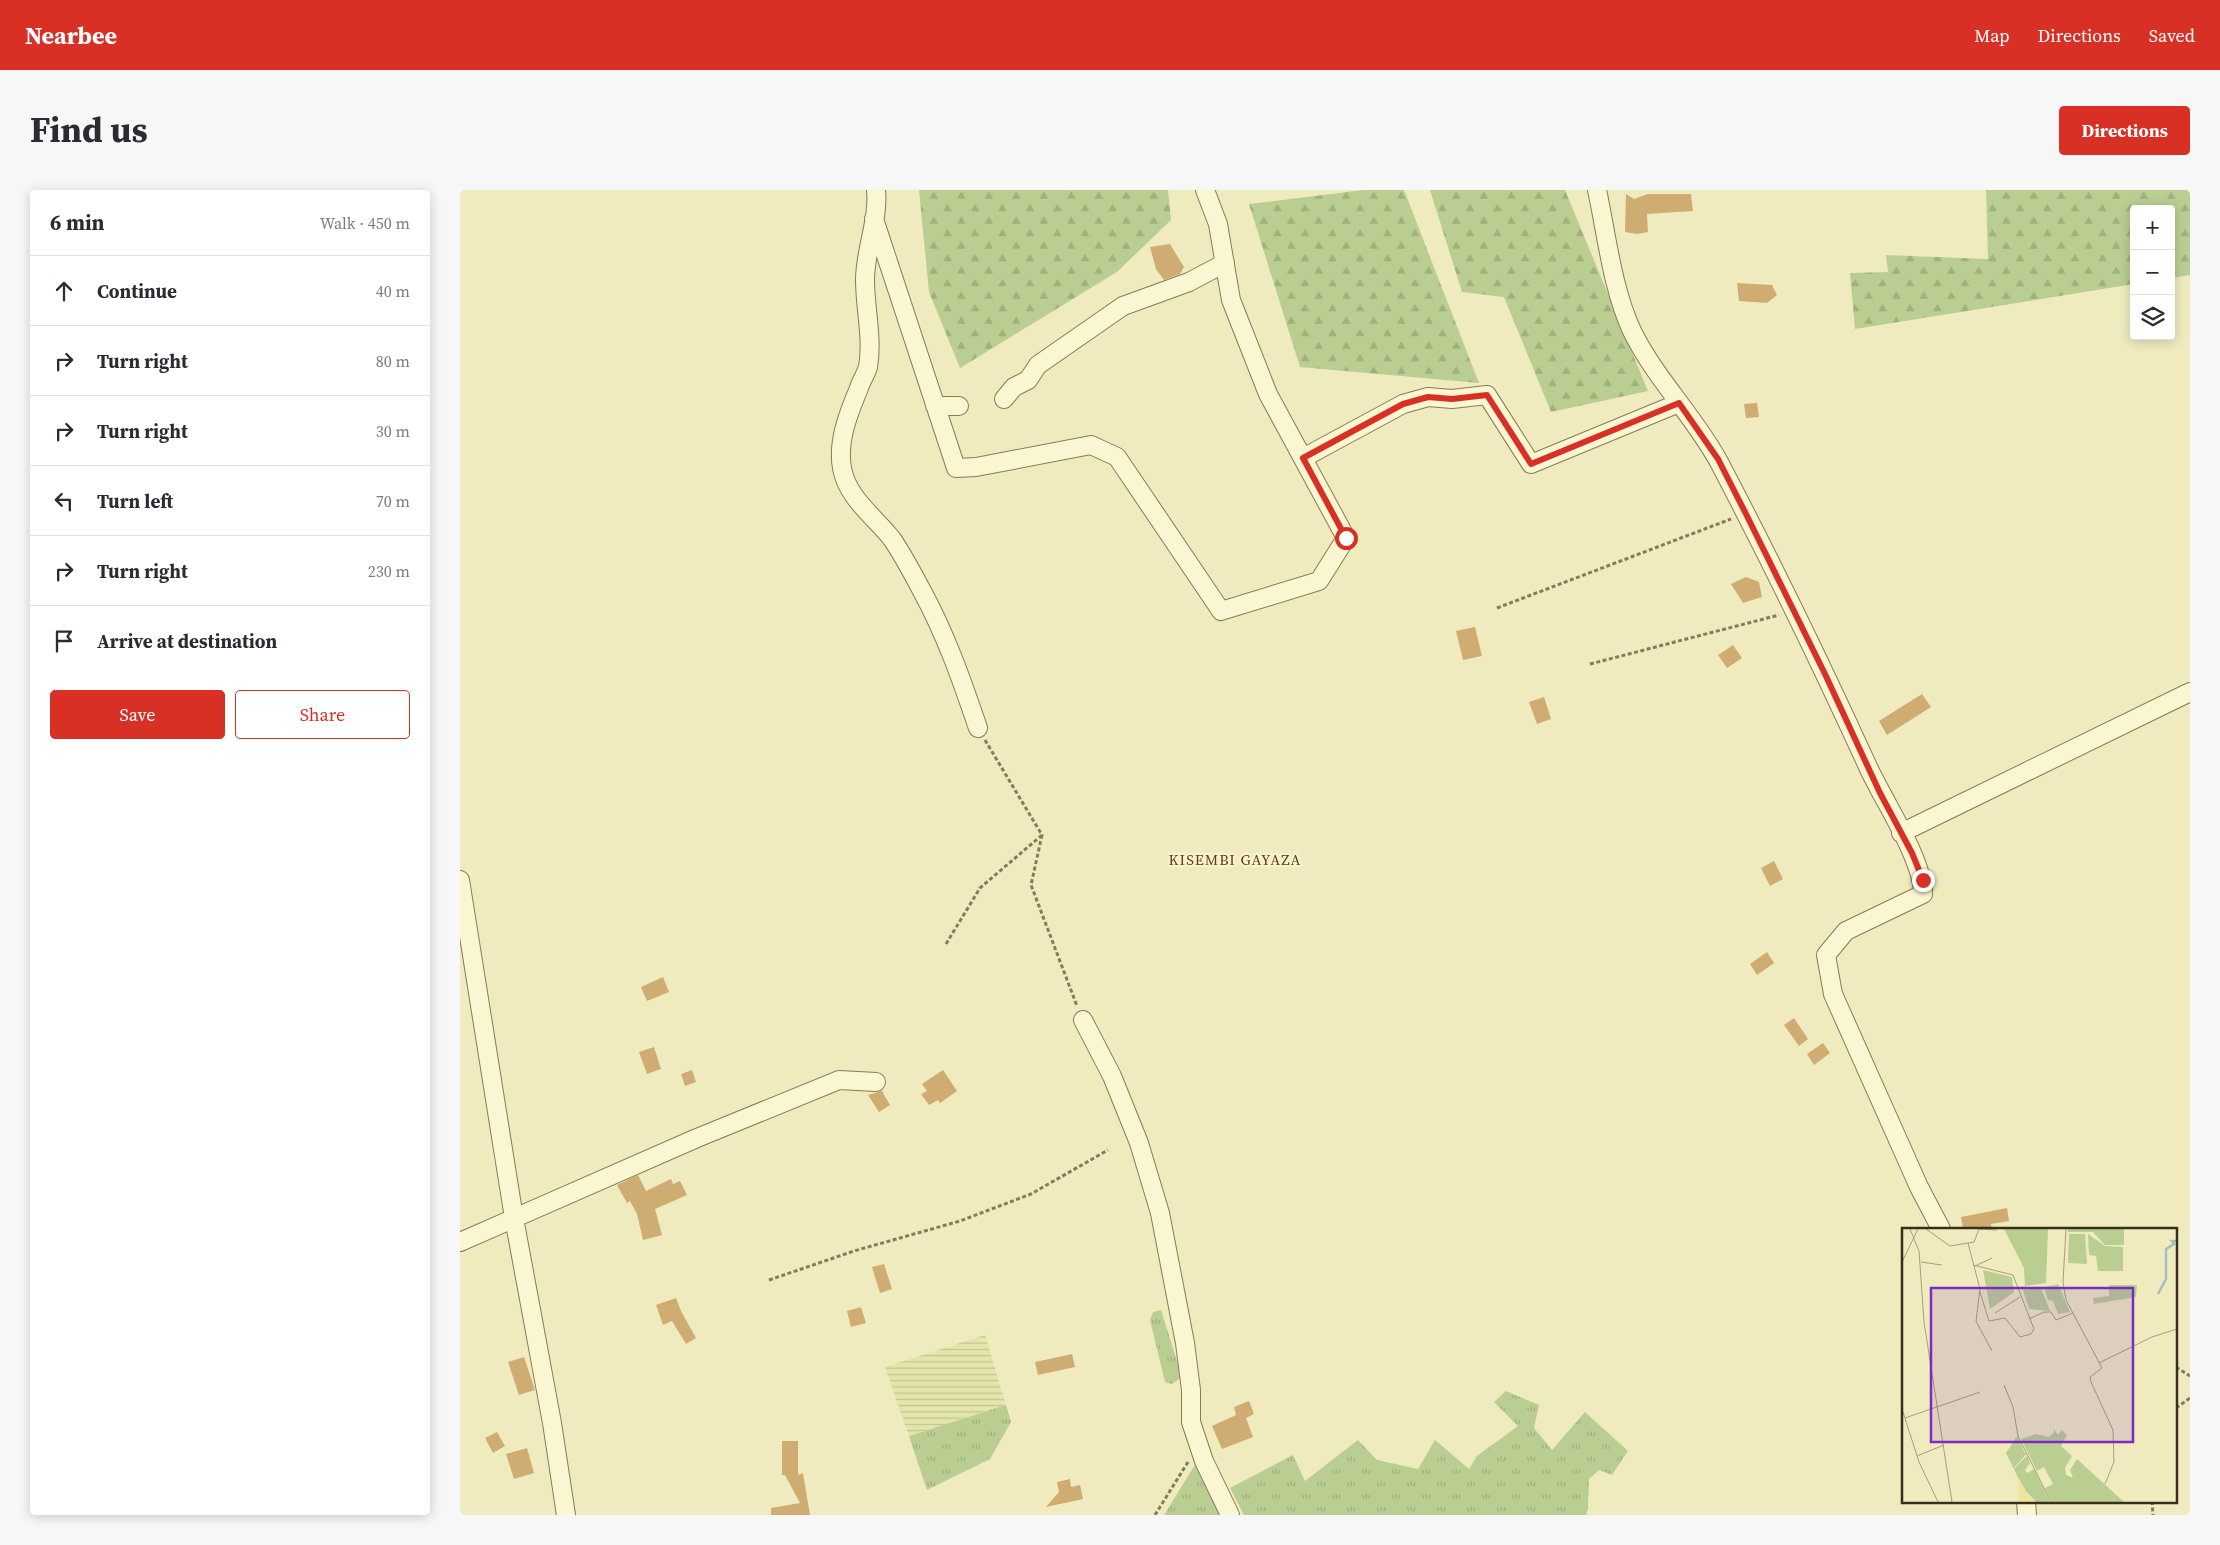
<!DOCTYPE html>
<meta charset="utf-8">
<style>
body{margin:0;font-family:"Source Serif 4",serif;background:#f7f7f7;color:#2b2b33}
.controls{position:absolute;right:15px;top:15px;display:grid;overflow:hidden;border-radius:5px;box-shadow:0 2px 12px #0003}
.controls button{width:45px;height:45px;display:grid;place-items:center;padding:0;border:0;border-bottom:1px solid #e1e1e2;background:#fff;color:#2b2b33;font:25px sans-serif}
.stop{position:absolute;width:15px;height:15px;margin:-11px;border:4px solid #d93025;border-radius:50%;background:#fff}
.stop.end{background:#d93025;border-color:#fff;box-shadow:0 1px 5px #0008}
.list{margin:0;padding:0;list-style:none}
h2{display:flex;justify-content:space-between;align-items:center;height:65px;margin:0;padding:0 20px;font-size:21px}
h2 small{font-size:16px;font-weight:400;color:#7c7c81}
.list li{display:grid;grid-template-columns:32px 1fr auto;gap:15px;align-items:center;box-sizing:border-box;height:70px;padding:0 20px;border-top:1px solid #e1e1e2}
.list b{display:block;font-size:19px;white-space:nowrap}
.list em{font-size:16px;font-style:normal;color:#7c7c81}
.actions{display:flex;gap:10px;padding:15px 20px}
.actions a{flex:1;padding:11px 0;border:1px solid #d93025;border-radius:5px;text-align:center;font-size:18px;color:#d93025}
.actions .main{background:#d93025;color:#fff}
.icon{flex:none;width:28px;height:28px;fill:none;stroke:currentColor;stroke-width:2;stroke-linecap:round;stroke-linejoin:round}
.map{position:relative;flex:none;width:1730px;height:1325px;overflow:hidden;border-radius:5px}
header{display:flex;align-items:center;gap:30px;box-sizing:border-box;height:70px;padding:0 25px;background:#d93025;color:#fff}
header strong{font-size:24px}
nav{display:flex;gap:28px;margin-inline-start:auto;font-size:18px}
.intro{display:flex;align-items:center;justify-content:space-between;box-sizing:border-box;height:120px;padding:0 30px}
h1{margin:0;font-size:35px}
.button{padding:12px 22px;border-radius:5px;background:#d93025;color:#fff;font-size:18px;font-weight:700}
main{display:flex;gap:30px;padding:0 30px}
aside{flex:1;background:#fff;border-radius:5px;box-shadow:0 2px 12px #0003}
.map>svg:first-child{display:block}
.farmland{fill:url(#farmland-rules)}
.grass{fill:url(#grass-tufts)}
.forest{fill:url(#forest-firs)}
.building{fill:#cfac72}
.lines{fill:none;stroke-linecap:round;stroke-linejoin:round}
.minor-casing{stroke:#887b56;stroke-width:20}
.path{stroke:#887b56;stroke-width:3;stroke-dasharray:4 2.5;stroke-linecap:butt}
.minor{stroke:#faf6d1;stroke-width:18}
.route{stroke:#d93025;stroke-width:6}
.labels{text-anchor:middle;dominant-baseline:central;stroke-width:4.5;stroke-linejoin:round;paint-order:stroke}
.quarter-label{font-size:15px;letter-spacing:1px;fill:#653919;stroke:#f7f3ce}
.inset-river{fill:none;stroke:#a2c1be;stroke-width:2.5}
.inset-road{fill:none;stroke:#a59f7d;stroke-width:1}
.view{fill:#7b2cbf;fill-opacity:0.15;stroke:#7b2cbf;stroke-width:2.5}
.inset-edge{fill:none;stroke:#372e1b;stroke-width:2.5}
</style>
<header>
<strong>Nearbee</strong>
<nav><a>Map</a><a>Directions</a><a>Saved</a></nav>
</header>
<div class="intro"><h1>Find us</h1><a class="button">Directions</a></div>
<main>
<aside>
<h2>6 min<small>Walk · 450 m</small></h2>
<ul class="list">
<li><svg class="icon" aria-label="ahead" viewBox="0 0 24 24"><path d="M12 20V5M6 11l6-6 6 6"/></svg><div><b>Continue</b></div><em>40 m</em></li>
<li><svg class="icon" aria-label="right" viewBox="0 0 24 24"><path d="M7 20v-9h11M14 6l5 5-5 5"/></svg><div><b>Turn right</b></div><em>80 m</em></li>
<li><svg class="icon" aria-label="right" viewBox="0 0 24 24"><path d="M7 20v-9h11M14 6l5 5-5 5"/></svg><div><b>Turn right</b></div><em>30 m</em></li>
<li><svg class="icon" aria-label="left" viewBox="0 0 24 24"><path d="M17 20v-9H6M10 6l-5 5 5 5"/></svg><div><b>Turn left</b></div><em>70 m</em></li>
<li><svg class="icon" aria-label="right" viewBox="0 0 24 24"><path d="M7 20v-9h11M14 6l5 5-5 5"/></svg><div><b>Turn right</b></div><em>230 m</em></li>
<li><svg class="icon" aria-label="arrive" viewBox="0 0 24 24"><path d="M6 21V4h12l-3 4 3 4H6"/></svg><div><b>Arrive at destination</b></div></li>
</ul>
<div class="actions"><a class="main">Save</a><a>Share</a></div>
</aside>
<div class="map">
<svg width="1730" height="1325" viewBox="0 0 1730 1325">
<defs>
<pattern id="farmland-rules" width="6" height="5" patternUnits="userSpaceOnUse" patternTransform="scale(1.25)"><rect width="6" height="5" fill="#e3e5ab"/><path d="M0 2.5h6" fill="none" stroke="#c3c593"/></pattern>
<pattern id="grass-tufts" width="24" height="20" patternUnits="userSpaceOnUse" patternTransform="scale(1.25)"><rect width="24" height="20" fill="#bace92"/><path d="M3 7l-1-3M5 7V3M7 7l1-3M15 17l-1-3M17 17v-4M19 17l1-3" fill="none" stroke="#a0b17d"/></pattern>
<pattern id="forest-firs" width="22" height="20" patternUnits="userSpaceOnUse" patternTransform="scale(1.25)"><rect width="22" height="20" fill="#bace92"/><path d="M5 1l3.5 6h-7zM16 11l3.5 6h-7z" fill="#a0b17d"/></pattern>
</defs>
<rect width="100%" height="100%" fill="#efebbe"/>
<!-- farmland -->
<path class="farmland" d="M525 1145 546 1215 449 1246 425 1177Z"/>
<!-- grass -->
<path class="grass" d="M701 1120 722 1187 712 1194 705 1192 690 1130 693 1122Z
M1046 1201 1079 1215 1074 1238 1092 1260 1125 1222 1168 1261 1152 1285 1139 1280 1129 1289 1128 1317 1126 1325H784L770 1298 833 1265 845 1291 898 1250 917 1270 958 1279 975 1250 1009 1279 1017 1266 1058 1236 1034 1212Z
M546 1215 551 1232 530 1269 467 1300 449 1246Z
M738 1270 764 1325H704Z"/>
<!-- forest -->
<path class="forest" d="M459 0H708L711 30 657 82 500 178 469 102Z
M903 0H944L1019 193 840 177 789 14Z
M970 0H1105L1188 201 1091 222 1044 107 1002 102Z
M1526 0H1730V85L1711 88V19H1674V94L1395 139 1390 83 1428 82 1426 65 1528 69Z"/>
<!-- building -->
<path class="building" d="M1166 4 1174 9 1188 4H1231L1233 21 1187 24 1188 42 1177 44 1165 42Z
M710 54 724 77 720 84 704 90 696 79 690 57Z
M1277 93 1312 95 1317 105 1307 113 1279 111Z
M1297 213 1299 227 1286 228 1284 214Z
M1286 387 1299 392 1302 407 1283 413 1271 394Z
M1015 437 1022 466 1003 470 996 441Z
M1273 455 1282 468 1267 478 1258 465Z
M1462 504 1471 517 1427 545 1419 531Z
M1084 507 1091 529 1077 534 1069 512Z
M1314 671 1323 689 1310 696 1301 678Z
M1307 762 1314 773 1297 785 1290 774Z
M203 787 209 802 187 811 181 797Z
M1334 828 1348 849 1339 856 1324 835Z
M1363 853 1370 863 1354 875 1347 864Z
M194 857 201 879 187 884 179 862Z
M232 880 236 892 225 896 221 884Z
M483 880 497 901 480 913 478 910 469 915 461 904 467 901 462 894Z
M422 901 430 915 419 922 408 905Z
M178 985 186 1001 211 989 213 994 220 991 227 1005 195 1019 202 1045 183 1050 177 1024 170 1011 167 1013 157 995Z
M1547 1018 1549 1031 1531 1034 1532 1039H1503L1501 1027Z
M424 1074 432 1099 420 1103 412 1077Z
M216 1108 221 1121 236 1148 226 1154 212 1131 203 1135 196 1115Z
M401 1117 406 1133 391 1137 387 1121Z
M612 1164 615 1177 578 1185 575 1172Z
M64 1167 75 1200 59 1205 48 1172Z
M789 1211 794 1224 786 1228 793 1247 762 1259 752 1236 776 1225 774 1217Z
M37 1242 45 1256 33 1263 25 1248Z
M322 1251H338V1285L343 1283 350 1325H311V1318L340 1313 325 1285H322Z
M67 1258 74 1283 54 1289 46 1264Z
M610 1289 611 1297 620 1295 623 1309 586 1317 599 1302 597 1292Z"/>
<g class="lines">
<defs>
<path id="minor" d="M416 0C419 30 405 60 405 90 405 119 413 148 408 177 406 184 401 191 399 198 389 222 377 251 382 278 387 308 415 327 432 349 443 365 453 384 462 401 486 445 502 491 518 538
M1137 0C1147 46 1152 98 1172 141 1195 188 1234 226 1259 272 1312 373 1362 476 1409 579 1425 613 1463 670 1463 704L1386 741 1366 765 1373 804 1459 997 1481 1039
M414 29 496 278 516 277 631 255 657 267 761 421 859 391 886 348 808 204 771 110 758 34 745 0
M544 209 554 197 568 190 578 175 663 116 729 92 765 73
M475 216H499
M843 268 943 214 968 207 992 209 1027 205 1071 274 1219 213
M1441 643 1730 502
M0 690 54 1028 92 1233 106 1325
M623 830 652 886 679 953 700 1023 725 1153 731 1200V1232L744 1271 770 1325
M0 1052 237 948 379 890 416 892
M1566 1311 1567 1325"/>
</defs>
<!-- minor casing -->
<use href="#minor" class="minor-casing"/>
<!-- path -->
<path class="path" d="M1037 418 1271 329
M1130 474 1319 425
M525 550 582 645 571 695 617 816
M486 754 520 698 582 645
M309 1090 394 1061 500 1031 571 1004 648 960
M1716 1177 1730 1186
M1716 1218 1730 1208
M1692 1311 1693 1325
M695 1325 728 1272"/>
<!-- minor -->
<use href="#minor" class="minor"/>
</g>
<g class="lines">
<!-- route -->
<path class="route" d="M886 348 843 268 943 214 968 207 992 209 1027 205 1071 274 1219 213 1258 269 1286 324 1365 484 1420 603 1452 663 1463 690"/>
</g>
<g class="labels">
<!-- quarter labels -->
<g class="quarter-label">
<text x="775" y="669">KISEMBI GAYAZA</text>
</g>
</g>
<!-- overview -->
<g transform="translate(1442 1038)">
<rect width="275" height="275" fill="#efebbe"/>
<path d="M167 6H183L185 36 166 35ZM186 6 203 18 221 19V43H196L194 28 187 27ZM151 200 156 207 160 202 165 207 159 218 170 228 163 240 164 247 171 250 168 242 175 231 222 274H150L143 260 151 256 142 239 135 243 119 211 134 206 147 209 152 204ZM115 208 123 225 111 239 104 225ZM125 227 128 235 123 242 125 245 132 241 148 274H134L120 259 112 241Z" fill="#bace92"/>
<path d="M102 1H146L144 55 123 58 122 40ZM166 1H222V17H203L191 4H166ZM81 42 110 49 112 64 88 81ZM156 56 168 84 156 86 151 73 146 72 142 59ZM207 57H235L234 69 192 76 191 70 207 68ZM139 60 148 83 127 81 121 62Z" fill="#bace92"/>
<path d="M116 249 126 267 134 274H123L120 269 121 274H117Z" fill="#ede899"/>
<path class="inset-river" d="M256 66 264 51V21L272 16 270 13H275"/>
<path class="inset-road" d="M8 1 17 23 22 94 50 274M24 1 48 18 72 14 77 1 95 2M164 1 161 54 164 72 200 140 188 149 189 154 211 202 212 234 203 256M66 15 78 61 74 93 90 123M0 34 16 1M19 34 40 37M71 37 111 47 132 101 129 106 118 109 103 90 87 93 78 64M73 38 90 30M93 85 118 69M127 91 142 84H149L154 92 171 85M197 135 250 109 275 101M102 157 111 179 116 208 149 274M0 181 17 234 36 274M3 190 78 164M15 228 42 217M111 240 124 225"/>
<path class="view" d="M29 60H231V214H29Z"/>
<rect width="275" height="275" class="inset-edge"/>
</g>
</svg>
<div class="controls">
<button>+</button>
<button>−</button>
<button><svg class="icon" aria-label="layers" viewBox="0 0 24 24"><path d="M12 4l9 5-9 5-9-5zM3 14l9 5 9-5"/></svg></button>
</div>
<div class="stop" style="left:886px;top:348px"></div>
<div class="stop end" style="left:1463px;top:690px"></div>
</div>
</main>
